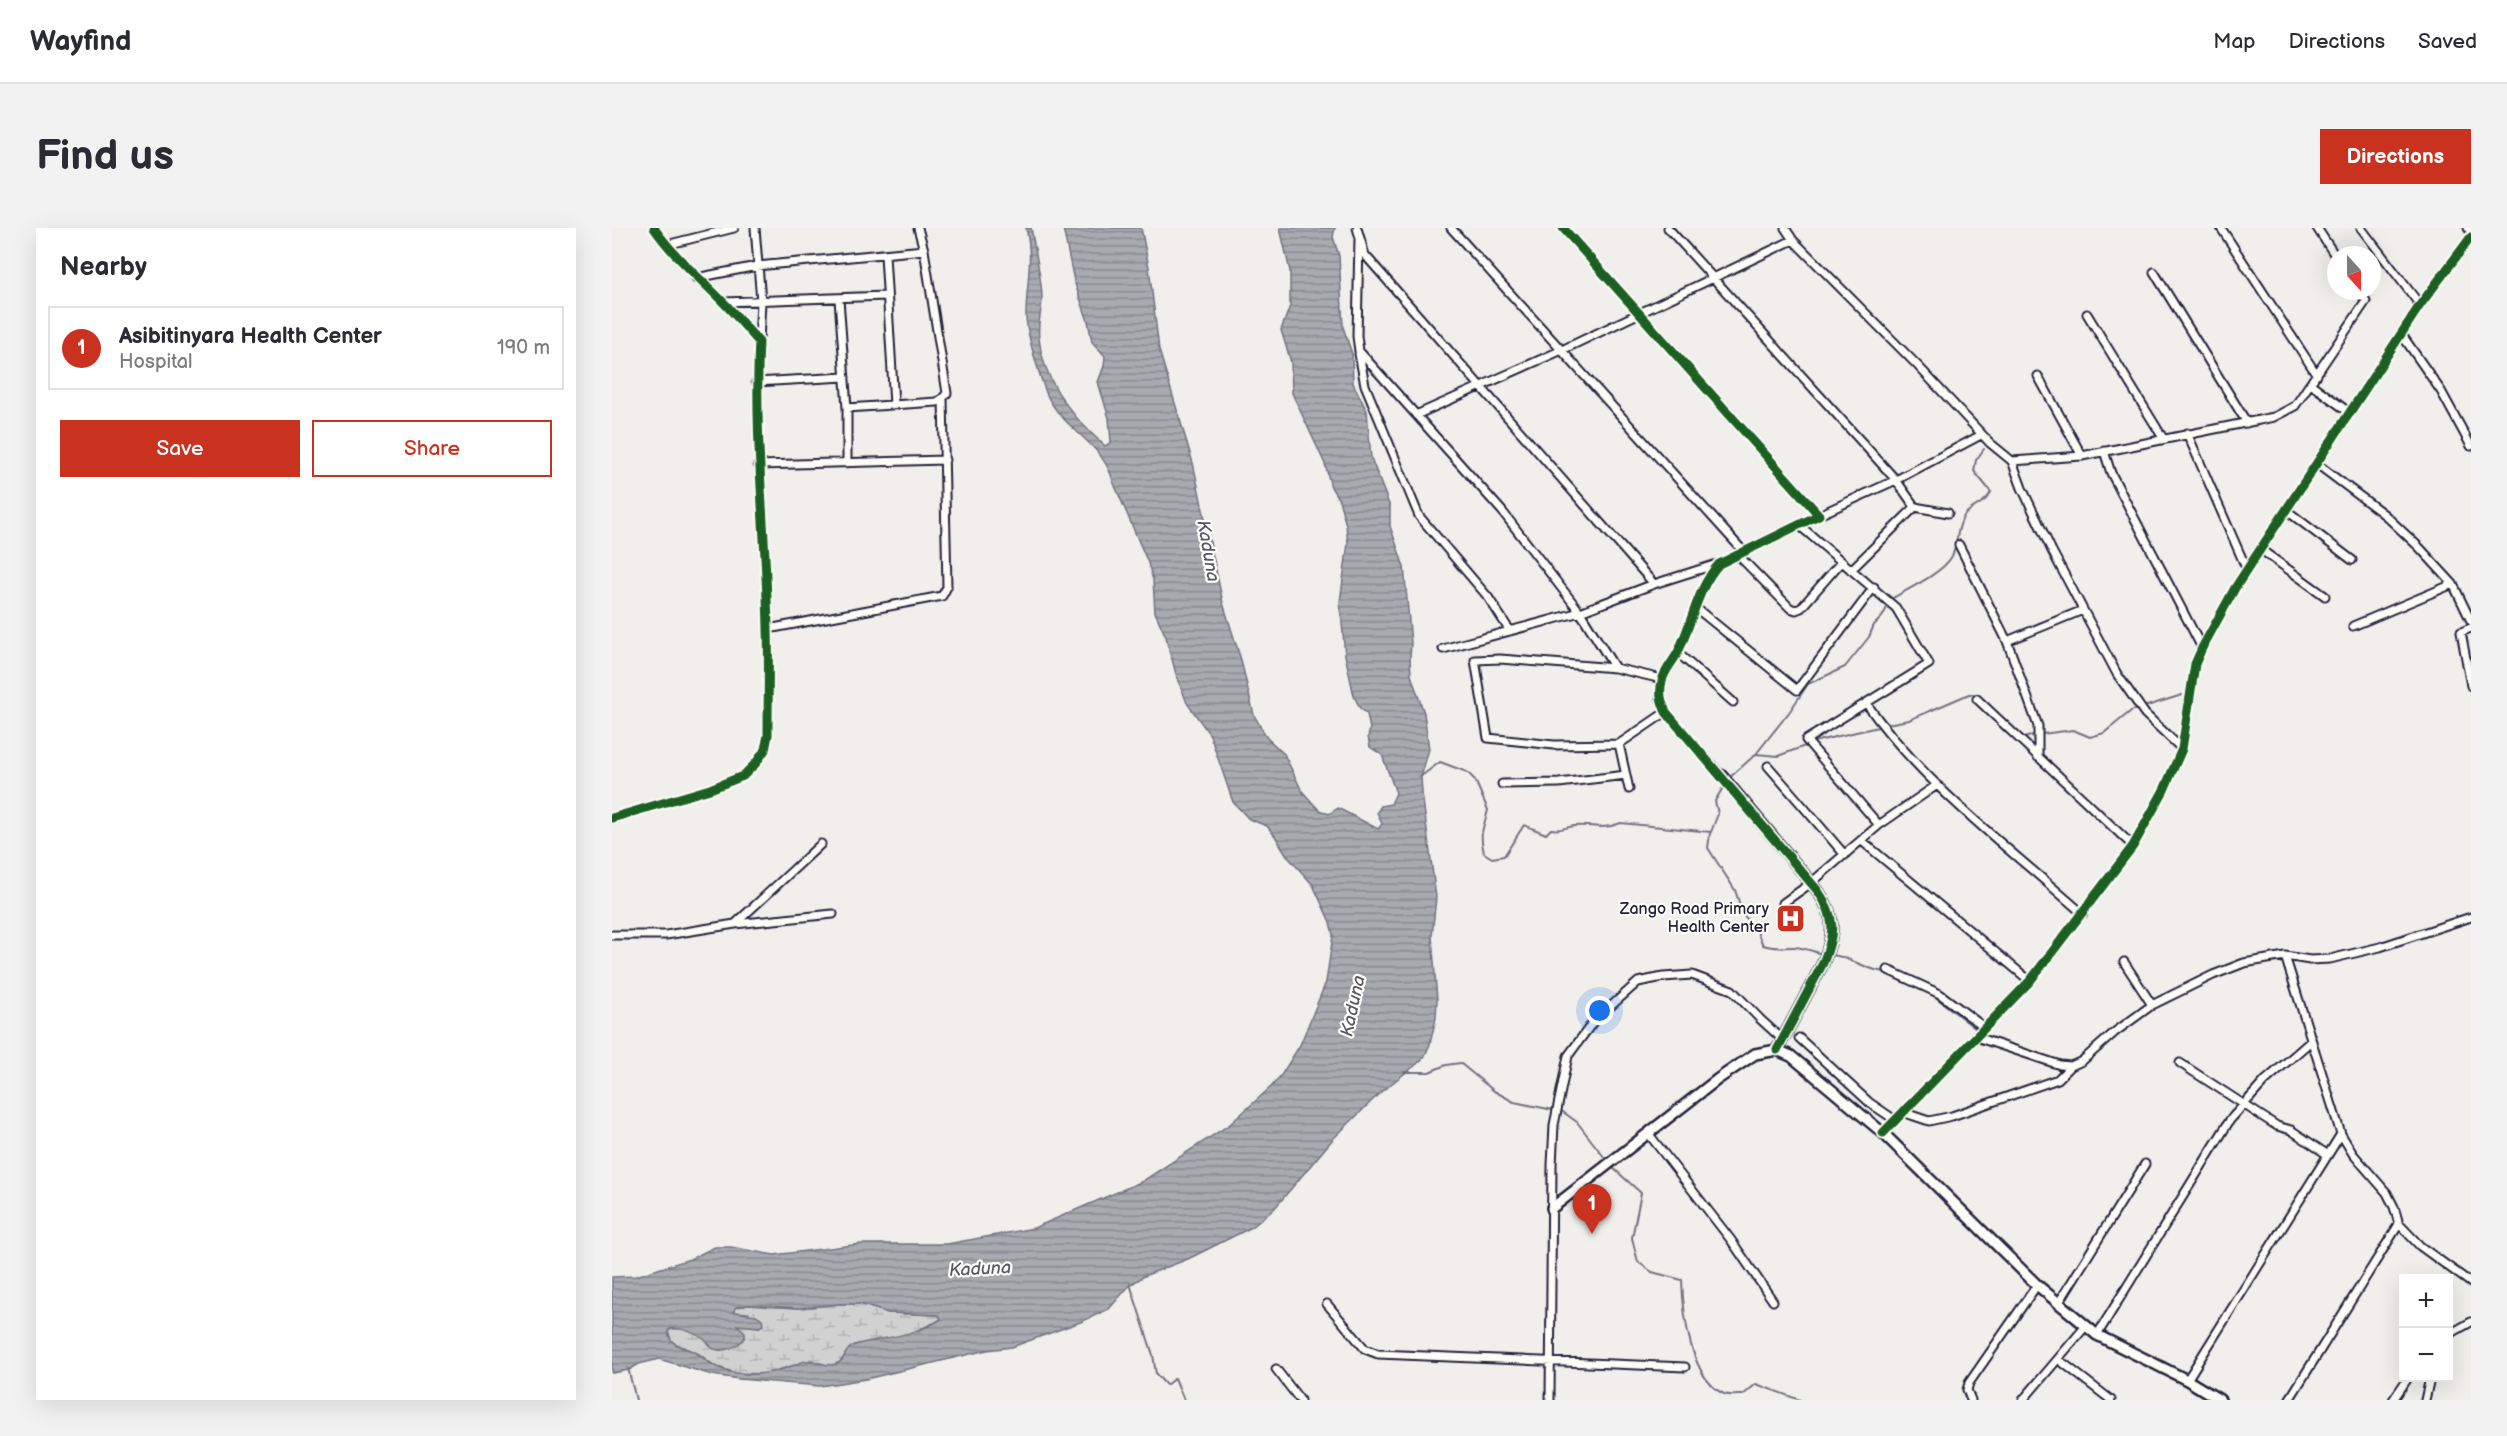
<!DOCTYPE html>
<meta charset="utf-8">
<style>
body{margin:0;font-family:"Balsamiq Sans",sans-serif;background:#f2f2f3;color:#2b2b33}
.controls{position:absolute;right:18px;bottom:18px;display:grid;overflow:hidden;border-radius:0px;box-shadow:0 6px 24px #0002}
.controls button{width:54px;height:54px;display:grid;place-items:center;padding:0;border:0;border-bottom:2px solid #e1e1e2;background:#fff;color:#2b2b33;font:30px sans-serif}
.compass{position:absolute;left:1715px;top:18px;width:54px;height:54px;border-radius:50%;background:#fff;box-shadow:0 6px 24px #0002;rotate:159deg}
.you{position:absolute;left:988px;top:783px;width:21px;height:21px;margin:-15px;border:4px solid #fff;border-radius:50%;background:#1a73e8;box-shadow:0 0 0 9px #1a73e833}
.badge{display:grid;place-items:center;width:39px;height:39px;border-radius:50%;background:#c8321e;color:#fff;font-size:20px;font-weight:700}
.pin{position:absolute;translate:-50% -50px;filter:drop-shadow(0 2px 3px #0008)}
.pin::after{content:'';position:absolute;top:32px;width:21px;height:18px;background:inherit;clip-path:polygon(0 0,100% 0,50% 100%)}
.list{margin:0;padding:0;list-style:none}
h2{display:flex;justify-content:space-between;align-items:center;height:78px;margin:0;padding:0 24px;font-size:26px}
h2 small{font-size:20px;font-weight:400;color:#7c7c81}
.list li{display:grid;grid-template-columns:39px 1fr auto;gap:18px;align-items:center;box-sizing:border-box;height:84px;margin:0 12px 12px;padding:0 12px;border:2px solid #e1e1e2;border-radius:0px}
.list b{display:block;font-size:22px;white-space:nowrap}
.list p{margin:0;font-size:20px;white-space:nowrap;color:#7c7c81}
.list em{font-size:20px;font-style:normal;color:#7c7c81}
.actions{display:flex;gap:12px;padding:18px 24px}
.actions a{flex:1;padding:14px 0;border:2px solid #c8321e;border-radius:0px;text-align:center;font-size:21px;color:#c8321e}
.actions .main{background:#c8321e;color:#fff}
.map{position:relative;flex:none;width:1859px;height:1172px;overflow:hidden;border-radius:0px}
header{display:flex;align-items:center;gap:36px;box-sizing:border-box;height:84px;padding:0 30px;background:#fff;border-bottom:2px solid #e1e1e2}
header strong{font-size:28px}
nav{display:flex;gap:33px;margin-inline-start:auto;font-size:21px}
.intro{display:flex;align-items:center;justify-content:space-between;box-sizing:border-box;height:144px;padding:0 36px}
h1{margin:0;font-size:42px}
.button{padding:15px 27px;border-radius:0px;background:#c8321e;color:#fff;font-size:21px;font-weight:700}
main{display:flex;gap:36px;padding:0 36px}
aside{flex:1;background:#fff;border-radius:0px;box-shadow:0 6px 24px #0002}
.map>svg:first-child{display:block}
.wetland{fill:url(#wetland-marsh);stroke:#7a7a86;stroke-width:1.5}
.water{fill:url(#water-rules);stroke:#737381;stroke-width:1.5;fill-rule:evenodd}
.lines{fill:none;stroke-linecap:round;stroke-linejoin:round}
.stream{stroke:#737381;stroke-width:2}
.street-casing{stroke:#22223b;stroke-width:11}
.secondary-casing{stroke:#22223b;stroke-width:14}
.street{stroke:#fdfcf7;stroke-width:7}
.secondary{stroke:#fdfcf7;stroke-width:9}
.cycleway-casing{stroke:#fdfcf7;stroke-width:13}
.cycleway{stroke:#1b5e20;stroke-width:9}
.labels{text-anchor:middle;dominant-baseline:central;stroke-width:4.5;stroke-linejoin:round;paint-order:stroke}
.poi-label{font-size:16px;fill:#22223b;stroke:#fdfcf7;text-anchor:end}
.water-label{font-size:18px;font-style:italic;fill:#58586a;stroke:#fdfcf7}
</style>
<header>
<strong>Wayfind</strong>
<nav><a>Map</a><a>Directions</a><a>Saved</a></nav>
</header>
<div class="intro"><h1>Find us</h1><a class="button">Directions</a></div>
<main>
<aside>
<h2>Nearby<small></small></h2>
<ul class="list">
<li><span class="badge">1</span><div><b>Asibitinyara Health Center</b><p>Hospital</p></div><em>190 m</em></li>
</ul>
<div class="actions"><a class="main">Save</a><a>Share</a></div>
</aside>
<div class="map">
<svg width="1859" height="1172" viewBox="0 0 1859 1172">
<defs>
<pattern id="wetland-marsh" width="20" height="14" patternUnits="userSpaceOnUse" patternTransform="scale(1.5)"><rect width="20" height="14" fill="#d2d1d1"/><path d="M1 5h8M5 5V1M11 12h8M15 12V8" fill="none" stroke="#b4b3b4"/></pattern>
<pattern id="water-rules" width="6" height="5" patternUnits="userSpaceOnUse" patternTransform="scale(1.5)"><rect width="6" height="5" fill="#a9a9b0"/><path d="M0 2.5h6" fill="none" stroke="#898990"/></pattern>
</defs>
<rect width="100%" height="100%" fill="#f0efec"/>
<filter id="ink" filterUnits="userSpaceOnUse"><feTurbulence type="fractalNoise" baseFrequency=".0167" numOctaves="2"/><feDisplacementMap in="SourceGraphic" scale="12" xChannelSelector="R" yChannelSelector="G"/><feConvolveMatrix kernelMatrix="1 2 1 2 8 2 1 2 1" color-interpolation-filters="sRGB"/></filter>
<g filter="url(#ink)">
<!-- wetland -->
<path class="wetland" d="M228 1076H248L276 1085 327 1087 329 1092 294 1107 243 1117 228 1134 222 1137H212L199 1132 153 1146 124 1145 103 1138 87 1126 60 1114 56 1103C68 1096 87 1106 97 1115L126 1100 125 1096 147 1099 137 1085 121 1084 124 1079 136 1077 187 1080Z"/>
<!-- water -->
<path class="water" d="M414 0H419C423 23 429 46 430 69 430 83 425 96 427 110 431 154 461 190 493 218L499 214 497 190 486 154 492 138 493 128 480 114 476 93 462 53 451 0H529L537 39 547 122 581 235 611 375 629 432 642 487 655 510 672 526 690 563 707 582 717 586 726 580 766 601 770 596 765 584 769 578 779 576 784 565 770 527 758 519 756 509 758 501 755 486 748 480 742 468 733 427 728 374 736 315 734 297 727 272 719 259 713 236 680 165 679 134 669 102 678 78V43L668 0H723L721 9 727 28 731 99 740 126 741 155 755 183 759 230 778 279V298L792 339 799 415 798 430 799 447 812 485 817 521 809 549 810 565 824 669 820 708 825 772 824 790 818 816 813 828 805 836 770 863 721 911 662 981 640 999 576 1031 532 1048 518 1057 497 1081 471 1093 400 1119 375 1122 254 1151 208 1158 127 1151 100 1147 47 1131 27 1136 17 1142 0 1145V1049L24 1048 78 1031 103 1019H119L162 1027 249 1016H335L422 1000 531 953 617 897 660 858 670 846 688 817 714 754 721 707 718 694 701 657 676 629 663 608 655 598 637 591 621 574 598 507 575 475 564 446 554 409 543 384 541 352 536 335 501 253C490 213 450 201 435 167 428 149 414 105 414 87 414 56 422 32 414 0ZM228 1076H248L276 1085 327 1087 329 1091C303 1108 275 1109 246 1116 229 1121 236 1132 224 1136 213 1140 205 1131 193 1133 188 1134 185 1137 180 1138 156 1147 129 1150 105 1139 96 1135 90 1128 82 1124 70 1119 57 1117 56 1103L58 1101C69 1099 84 1105 93 1112 96 1114 97 1117 99 1119 109 1127 128 1118 133 1109V1104L125 1097 147 1099 151 1097 150 1091 144 1087 121 1084 124 1079 136 1077 187 1080Z"/>
<g class="lines">
<!-- stream -->
<path class="stream" d="M1279 371C1296 361 1331 345 1340 328 1346 316 1344 300 1352 288 1360 277 1373 277 1379 264L1362 243 1364 232 1372 221
M1275 496 1297 492 1357 466H1366L1392 492
M1430 506 1461 502 1478 509 1492 505 1519 483 1570 467
M1410 511 1424 506
M1201 514 1266 499
M1144 526 1166 528 1193 518
M808 549 828 534 855 544 863 552 876 582C871 603 867 603 872 625L880 630 892 628 912 597 934 606 939 601C949 603 953 599 962 598 981 596 988 603 1009 595L1099 604 1106 586 1103 573 1113 556
M1116 551 1144 526 1178 483 1196 456 1233 439 1257 409 1262 397 1270 389 1277 376
M1098 605 1096 620 1123 662 1131 686 1145 704 1151 717C1163 721 1169 719 1181 719 1191 719 1202 724 1211 726
M1217 727C1237 727 1254 743 1274 744
M1317 764 1364 801
M792 844H817L834 837 848 835 882 863 902 874 951 884 965 894 996 934
M1000 939 1029 965 1020 1010 1026 1034 1040 1044 1070 1052C1071 1084 1078 1151 1112 1166 1117 1168 1125 1167 1131 1167L1144 1156 1188 1172
M518 1056 541 1127 544 1146 554 1157 563 1150 572 1172
M16 1140 24 1172"/>
<defs>
<path id="street" d="M143 0 149 73 147 114
M745 0 753 27 1042 356
M839 0 1132 324
M951 0 1207 287 1107 336 1093 356 1066 425 1050 451 1048 470 1054 484 1109 547
M1056 0 1284 252 1303 279 1336 285
M1173 0 1181 12 1307 139 1378 215 1400 233 1410 260 1440 323 1505 446 1533 486 1570 521
M1609 0 1705 147
M1705 0 1724 29
M1749 0 1808 77
M1856 0 1859 5
M747 11 745 108 747 123 890 283 968 384 1003 440
M54 17 122 0
M273 27 282 177
M1542 44 1635 195
M84 50 145 38 312 22
M227 71 235 180V235
M112 74 274 68
M1475 86 1551 210
M1790 107 1829 163 1859 218
M747 126 753 157 807 288 876 369 898 403
M1426 148 1470 228
M144 154 233 149
M1699 156 1738 185
M235 180 325 174 331 170
M804 187 950 122 1181 12
M1575 205 1635 342
M1492 223 1499 245 1590 420
M1400 233 1470 228 1662 189 1683 178 1754 73 1747 63
M1705 236 1773 287 1807 319 1841 356 1859 393
M146 237 333 232
M1674 282 1740 332
M1207 287 1284 252 1369 207
M1187 297 1284 380 1317 436 1194 512 1267 597
M1347 317 1395 413 1426 498V529
M1648 321 1713 368
M1126 327 1178 380 1184 382 1189 380 1229 334
M1239 342 1303 279
M1084 380 1185 462 1262 359
M1741 398 1841 356
M1859 400 1849 404 1859 458
M156 401 330 368 335 359 331 170 335 165 312 22 306 0
M1395 413 1471 382
M831 421 968 384 1042 356 1105 336
M1066 425 1121 474
M1050 451 1003 440 888 431 863 432 876 510 942 517 1007 516 1054 484
M1365 471 1521 618
M1254 475C1311 556 1397 620 1471 686
M1007 516 1017 561
M1156 538 1233 627
M890 556 947 555 1014 547
M0 590 98 561 131 548 144 535 153 522 156 507C156 472 157 436 156 401 154 305 142 210 147 114 135 101 124 87 112 75 88 50 62 29 42 0
M1250 613 1418 753
M1171 675 1199 655 1267 597 1325 557
M123 696 209 616
M0 707H54L123 696 221 686
M1673 728 1729 906 1741 926 1775 965 1782 979 1787 996 1808 1018 1859 1055
M1512 734 1540 777
M1276 742 1328 766 1373 800
M1364 809 1448 837 1459 838 1470 833 1503 804 1540 777 1601 747 1632 735 1673 728 1698 732 1718 731 1768 719 1859 689
M1187 810 1258 875 1283 892
M1568 835 1665 898 1679 902 1716 927
M1290 884 1317 893 1340 888 1446 851 1459 838
M1036 905 1119 1012 1161 1073
M1271 905 1418 753 1521 618 1552 562 1570 521 1583 436 1590 420 1623 360 1674 282 1808 77 1859 9
M715 1076 753 1121 766 1126 1073 1139
M1446 1076 1533 936
M1485 1107 1618 892 1653 853 1699 813
M1836 1107 1859 1094
M1446 1131 1499 1172
M664 1141 688 1172
M1575 1152 1729 906
M938 1172 940 937 942 897 956 828 981 794 1026 754 1051 749 1080 747 1120 762 1148 791 1170 811
M1359 1172 1355 1162 1357 1155 1425 1057
M1411 1172 1473 1099
M1677 1172 1787 996
M1781 1172 1796 1150
M1813 1172 1818 1150"/>
<path id="secondary" d="M1109 547 1206 663C1224 689 1223 706 1211 735L1165 822
M940 980 1106 851 1143 826 1165 822 1179 828 1271 905 1425 1057 1485 1107 1575 1152 1608 1172"/>
</defs>
<!-- street casing -->
<use href="#street" class="street-casing"/>
<!-- secondary casing -->
<use href="#secondary" class="secondary-casing"/>
<!-- street -->
<use href="#street" class="street"/>
<!-- secondary -->
<use href="#secondary" class="secondary"/>
<defs>
<path id="cycleway" d="M951 0 1207 287 1107 336C1085 360 1080 396 1066 424 1061 434 1052 443 1050 453 1047 465 1049 473 1054 484L1206 663C1224 689 1223 706 1211 735L1165 822
M0 590 98 561 131 548 144 535 153 522 156 507C156 472 157 436 156 401 154 305 142 210 147 114 135 101 124 87 112 75 88 50 62 29 42 0
M1271 905 1418 753 1521 618 1552 562 1570 521 1583 436 1590 420 1623 360 1674 282 1808 77 1859 9"/>
</defs>
<!-- cycleway casing -->
<use href="#cycleway" class="cycleway-casing"/>
<!-- cycleway -->
<use href="#cycleway" class="cycleway"/>
</g>
</g>
<!-- icons -->
<defs>
<symbol id="hospital-square" viewBox="-11 -11 22 22"><rect x="-9" y="-9" width="18" height="18" rx="4" fill="#c8321e" stroke="#fdfcf7"/><path d="M-5-5h3v3.5h4V-5h3V5h-3V1.5h-4V5h-3Z" fill="#fff"/></symbol>
</defs>
<g fill-rule="evenodd">
<use href="#hospital-square" x="1162" y="674" width="33" height="33"/>
</g>
<g class="labels">
<!-- poi labels -->
<g class="poi-label">
<text x="1157" y="681">Zango Road Primary<tspan x="1157" dy="18">Health Center</tspan></text>
</g>
<!-- water labels -->
<g class="water-label">
<text transform="translate(596 323) rotate(80)">Kaduna</text>
<text transform="translate(741 778) rotate(-78)">Kaduna</text>
<text transform="translate(368 1041) rotate(-3)">Kaduna</text>
</g>
</g>
</svg>
<div class="controls">
<button>+</button>
<button>−</button>
</div>
<svg class="compass" viewBox="-18 -18 36 36"><path d="M0-13l5 13h-10z" fill="#e53935"/><path d="M0 13l5-13h-10z" fill="#7c7c81"/></svg>
<div class="you"></div>
<div class="pin badge" style="left:980px;top:1006px">1</div>
</div>
</main>
